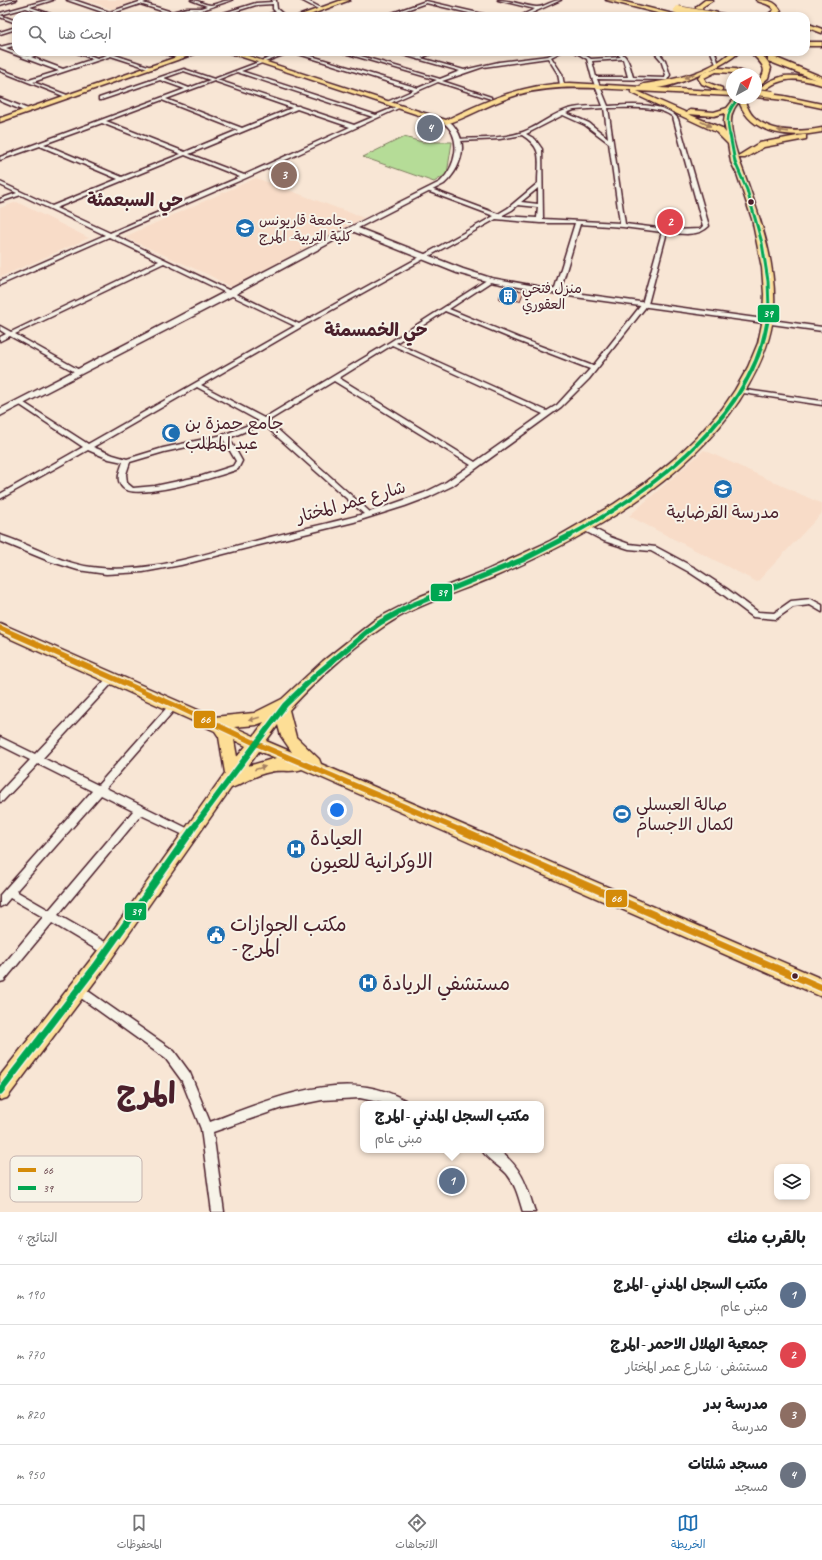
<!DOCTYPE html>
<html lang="ar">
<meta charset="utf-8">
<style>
body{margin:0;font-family:Caveat,"Playpen Sans Arabic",sans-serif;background:#f2f2f2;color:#202124;direction:rtl}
.controls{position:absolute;right:12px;bottom:12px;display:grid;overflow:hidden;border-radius:8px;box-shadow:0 2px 6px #0003}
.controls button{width:36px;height:36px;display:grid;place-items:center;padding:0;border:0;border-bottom:1px solid #e0e0e0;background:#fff;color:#202124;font:20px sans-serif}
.compass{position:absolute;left:726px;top:68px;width:36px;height:36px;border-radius:50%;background:#fff;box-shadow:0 2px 6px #0003;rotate:40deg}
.you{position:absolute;left:337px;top:810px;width:14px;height:14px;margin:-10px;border:3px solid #fff;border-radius:50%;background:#1a73e8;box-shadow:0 0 0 6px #1a73e833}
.badge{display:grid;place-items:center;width:26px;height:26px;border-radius:50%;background:#1f6fb2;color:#fff;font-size:13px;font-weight:700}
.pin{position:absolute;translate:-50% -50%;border:2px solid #fff;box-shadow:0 1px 4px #0006}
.popup{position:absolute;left:360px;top:1101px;width:184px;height:52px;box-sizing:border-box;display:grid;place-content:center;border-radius:8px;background:#fff;filter:drop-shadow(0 1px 3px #0005);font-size:13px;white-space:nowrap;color:#757577}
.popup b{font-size:15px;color:#202124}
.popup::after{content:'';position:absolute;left:50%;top:100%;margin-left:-8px;border:8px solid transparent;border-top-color:#fff}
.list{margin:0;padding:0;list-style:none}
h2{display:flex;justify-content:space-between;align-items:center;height:52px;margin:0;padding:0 16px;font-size:17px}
h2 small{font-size:13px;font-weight:400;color:#757577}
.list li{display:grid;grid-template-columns:26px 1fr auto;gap:12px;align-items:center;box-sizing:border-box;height:60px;padding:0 16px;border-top:1px solid #e0e0e0}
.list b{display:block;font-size:15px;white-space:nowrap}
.list p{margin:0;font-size:13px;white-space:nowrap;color:#757577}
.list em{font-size:13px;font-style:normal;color:#757577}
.icon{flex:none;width:22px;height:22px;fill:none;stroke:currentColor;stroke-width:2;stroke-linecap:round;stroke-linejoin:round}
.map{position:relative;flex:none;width:822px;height:1212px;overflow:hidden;direction:ltr}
.search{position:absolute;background:#fff;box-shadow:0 2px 6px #0003;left:12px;right:12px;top:12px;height:44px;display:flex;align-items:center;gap:10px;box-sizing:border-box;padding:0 14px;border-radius:12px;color:#757577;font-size:15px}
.sheet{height:292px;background:#fff}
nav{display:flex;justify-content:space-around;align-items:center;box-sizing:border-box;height:56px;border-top:1px solid #e0e0e0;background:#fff;font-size:11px;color:#757577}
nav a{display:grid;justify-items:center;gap:2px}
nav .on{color:#1f6fb2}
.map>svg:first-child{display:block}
.built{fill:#f8dcc8}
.green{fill:#b5dc97;stroke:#807e61}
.building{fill:#f9c6aa;stroke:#4a1f2b}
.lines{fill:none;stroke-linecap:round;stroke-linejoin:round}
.street-casing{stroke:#4a1f2b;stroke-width:3}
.secondary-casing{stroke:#4a1f2b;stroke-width:3}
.primary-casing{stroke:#4a1f2b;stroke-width:3}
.highway-casing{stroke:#4a1f2b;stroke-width:3}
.street{fill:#f7f3e8;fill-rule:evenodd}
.secondary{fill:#f7f3e8;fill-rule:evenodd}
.primary{fill:#fdde96;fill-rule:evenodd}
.highway{fill:#fdde96;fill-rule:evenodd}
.primary-bridge-casing{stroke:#4a1f2b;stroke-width:8;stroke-linecap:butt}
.highway-bridge-casing{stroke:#4a1f2b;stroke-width:9;stroke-linecap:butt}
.primary-bridge{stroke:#fdde96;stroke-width:6}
.highway-bridge{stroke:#fdde96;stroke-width:8}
.bus-1-far1-casing{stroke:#f7f3e8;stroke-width:8}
.bus-1-casing{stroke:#f7f3e8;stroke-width:10}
.bus-2-far4-casing{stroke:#f7f3e8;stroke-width:4}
.bus-2-far3-casing{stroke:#f7f3e8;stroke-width:5}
.bus-2-far2-casing{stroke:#f7f3e8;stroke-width:6}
.bus-2-far1-casing{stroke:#f7f3e8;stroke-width:8}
.bus-2-casing{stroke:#f7f3e8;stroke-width:10}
.bus-1-far1{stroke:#d48b09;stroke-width:5.5}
.bus-1{stroke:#d48b09;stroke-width:7}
.bus-2-far4{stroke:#00a651;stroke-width:2.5}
.bus-2-far3{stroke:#00a651;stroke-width:3}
.bus-2-far2{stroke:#00a651;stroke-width:4}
.bus-2-far1{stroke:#00a651;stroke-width:5.5}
.bus-2{stroke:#00a651;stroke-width:7}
.oneway{fill:#a47e60}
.bus-dot{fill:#4a1f2b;stroke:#f7f3e8;stroke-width:1.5}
.labels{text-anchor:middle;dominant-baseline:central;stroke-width:4;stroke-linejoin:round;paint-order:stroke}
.far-poi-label{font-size:14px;fill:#4a1f2b;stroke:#f7f3e8;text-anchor:start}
.poi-label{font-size:17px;fill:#4a1f2b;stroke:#f7f3e8;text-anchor:start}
.street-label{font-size:17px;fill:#4a1f2b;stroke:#f7f3e8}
.far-district-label{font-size:18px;font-weight:bold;fill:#4a1f2b;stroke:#f7f3e8}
.near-poi-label{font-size:20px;fill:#4a1f2b;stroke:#f7f3e8;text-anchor:start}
.near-town-label{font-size:30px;font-weight:bold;fill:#4a1f2b;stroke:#f7f3e8}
.key{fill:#f7f3e8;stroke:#c3b3af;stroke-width:1}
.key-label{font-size:11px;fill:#4a1f2b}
.line-badge{stroke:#f7f3e8;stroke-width:1.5}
.badge-label{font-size:11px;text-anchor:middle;font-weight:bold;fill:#fff}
</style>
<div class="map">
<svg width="822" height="1212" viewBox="0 0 822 1212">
<rect width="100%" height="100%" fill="#f8e6d5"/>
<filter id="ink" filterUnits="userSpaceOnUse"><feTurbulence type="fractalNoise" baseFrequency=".025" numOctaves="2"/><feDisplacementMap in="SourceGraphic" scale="8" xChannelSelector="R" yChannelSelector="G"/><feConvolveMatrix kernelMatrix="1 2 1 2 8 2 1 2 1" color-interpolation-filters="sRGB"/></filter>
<g filter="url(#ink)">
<!-- built -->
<path class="built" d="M86 0H141L112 9Z
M256 178 364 218 231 287 209 275 124 237Z
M17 202 89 238 0 277V208Z
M704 450 822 504V513L757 582 629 516Z"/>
<!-- green -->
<path class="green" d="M404 137 422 142H452L447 174 434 182 363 157Z"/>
<!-- building -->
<path class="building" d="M502 289 524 291 520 301 499 299Z"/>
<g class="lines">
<defs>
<path id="street" d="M10 0H16L0 5V3Z
M47 0H53L30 7 56 16H50L26 8 0 15 16 21V23L0 17V13Z
M145 0H150L143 3 172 12 187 8H201L207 6 191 0C198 0 205 5 211 5 218 4 224 0 232 0L202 10 195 16H191L198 10C184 10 172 16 159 16L168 13 140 4 110 14 107 13Z
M272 0H276L277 9 285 16H281L278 14 264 16 276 12 273 9V4L256 5 220 16H214L256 3 273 2Z
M301 0H306L323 9 320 10Z
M498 0C511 0 523 6 536 7 544 8 552 0 561 0L525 16H520L535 9Z
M426 1 487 15 489 16H482L426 3 389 16H384Z
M16 27V29L0 34V32Z
M16 43V45L6 48 27 56 40 52H46L31 57 63 69 93 59 75 52H81L97 58 107 55 103 53 106 52 154 68 151 69 111 56 33 82 67 95V97H66L0 71V69L29 80 59 71 0 49V47Z
M161 52H167L183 58 180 59Z
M285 52H291L241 71 376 115 398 106 401 107 246 178 114 235 299 324 494 216 427 191V189H431L498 214 508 208 538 183C538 159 544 149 522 135L500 139 459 141 457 140 459 139C480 138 503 139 523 132 540 126 555 111 573 108 583 106 593 106 603 106L592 78 587 59 575 52H580L591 59 621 57 615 52C628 52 630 67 633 77L665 78 666 75 661 60 654 52H658L665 60 670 75 667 80 597 79 608 106C626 105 667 101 678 119L709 226C699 237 680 234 667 232L648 304 589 379 561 407 452 486 429 497 405 506 354 522 255 546 181 565 143 572 106 574 78 570 49 561 0 541V535C32 545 57 562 91 567 147 575 202 554 255 541 291 531 328 524 364 514L263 424 229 438 242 461 238 469C221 476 136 501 123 488 115 480 120 471 123 462L109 459 88 450 0 499V494L83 447 17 403V401H21L88 444 295 326 164 263 15 334 81 371V373H77L10 336 0 341V337L6 334 0 330V326L11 332 159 261 109 237 0 285V281L105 235 21 195 0 202V199L17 193 0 185V182L52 206 118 179 40 146 0 160V157L185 89 160 80 101 100H99V98L184 69 214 79ZM623 59 628 77H596L592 61ZM184 71 210 80 189 88 164 78ZM237 72 373 117 354 125 300 107 299 106H296L217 80ZM214 81 292 108 242 128 166 99ZM162 100 238 130 185 152 106 121ZM604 108 608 138 589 123 566 113 574 110ZM608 108C626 108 660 105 673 117L703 226 700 229 674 230 625 224ZM297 109 350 127 244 175 189 154ZM563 115 585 125 609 143 620 223 543 219 542 149 535 139 526 134ZM102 123 181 154 122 177 44 144ZM185 155 240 177 110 233 56 208ZM538 188V204L521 202ZM518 205 538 207 537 218 501 216 512 210ZM496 219 540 223H575L554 291 557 293 560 291 580 224 623 227 662 232 642 304 593 366 519 338 449 309 492 281V279L490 278 390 342 264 418 201 385 301 327ZM445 311 515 340 590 369 557 405 547 411 396 343ZM392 345 543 414 475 462 339 378ZM334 381 471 465 446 482 424 493 370 512 268 421ZM197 387 259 421 223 435 163 448 127 459 113 455 93 447ZM223 439 236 461 233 466 202 476 155 486 133 488 127 483 126 474 130 462 164 452Z
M292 52H298L418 88 437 80 341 52H347L440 79 460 71 393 52C401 52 408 56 416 57 422 57 428 52 435 52L421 58 464 70 499 62 548 56 556 52H561L551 57 562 74 564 85 562 86 560 85 558 74 548 58 483 67 442 81 491 97V99L438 82 388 104H387V102L414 90Z
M711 52H715L719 65 716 64Z
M0 98 28 109V110L24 111 0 101Z
M739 389 822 401V405L737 392V390Z
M581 525H587L610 537 629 544 656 547 695 568 727 589 758 612 774 613 791 601 811 599 822 605V612L810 605 793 607 776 619 753 617 721 593 689 572 651 551 629 549 604 541 581 529 580 527Z
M113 674 116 675 117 677 116 679 43 758 98 785 171 703 174 702 177 703 178 705 177 707 106 788 193 831 195 834 193 837 190 838 141 815 58 915 112 946 113 950 112 954 108 955 104 954 52 923 4 981 0 982V969L43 917 10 898 4 905 0 907V895L92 791 38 764 3 801 0 802V792L30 760 0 745V737L35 754 110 675ZM101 795 133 811 49 910 16 891Z
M78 984 174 1051 190 1073 210 1122C257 1104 316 1079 367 1087 381 1089 393 1094 405 1100L407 1104H387L360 1098 322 1100 282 1108 213 1132 224 1212H212L201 1129 182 1081 166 1059 74 993 73 989 74 985Z
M482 1150H498C522 1167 527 1186 535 1212H523C519 1199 516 1185 507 1174 500 1166 486 1159 482 1150Z"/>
<path id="secondary" d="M67 0H74L121 16H114Z
M444 121C449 120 453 124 456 129 469 147 459 171 444 184L358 228 463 269 491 278 575 293 822 327V331L575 297 490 282 457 273 352 231 234 295 0 416V409C147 334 292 255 440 182 456 167 463 138 444 123Z"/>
<path id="primary" d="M342 0H350L307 16H298Z
M191 52H200L0 122V118Z
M227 52H236L446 120C487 100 523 84 570 83L732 92V96L637 91 687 113 688 111 690 110 714 112 727 108 735 98H742C736 105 731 111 731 121 731 143 741 164 748 184 762 224 776 265 774 308 772 342 757 373 739 401 682 485 587 537 496 576 464 590 430 600 399 617 361 639 319 677 289 710L296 737 319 759 321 764 822 979V997L302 769C292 773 280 769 270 772 256 774 245 783 231 788L102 972 7 1098 0 1100V1076L106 940 225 773 219 737 215 731 0 634V623L214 717 254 713 282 699 323 661 376 619 421 596 485 571 550 541 614 504 645 483 673 460 699 435 722 409 735 390 748 367 758 343 763 319 764 294 762 268 752 219 737 174 731 162 728 144 716 132 632 93 631 92 632 90C590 88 549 83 508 98 487 105 467 118 446 124ZM725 113 724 122 726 133 722 128 688 114 714 116ZM264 722 254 736 234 727 256 725ZM278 725 281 736 292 752 266 741ZM234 740 246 746 237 757ZM259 751 276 758 248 766Z
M716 68 735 69 749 74 716 72 704 78 706 82 722 88V90L720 91 702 84 698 78 703 73Z
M784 76C797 75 809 77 822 81V85C797 78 782 75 761 93L784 96 822 104V108L784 100 756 97V91C765 83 773 79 784 76Z
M743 102 745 103C748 107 749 112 753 116 771 134 800 132 822 128V132C792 138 753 136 740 104Z
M803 135H806V139L764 147 745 158H739L738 156 759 143Z"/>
<path id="highway" d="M606 0H617L681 16H669Z
M705 0H713L702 7 703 16H697L696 7Z
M756 0C767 0 775 0 781 11L774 16H766L774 10C770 3 762 4 756 0Z
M709 11 727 15 728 16 707 14 706 13Z
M806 23 822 29V33L806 27Z
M806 42H822V46H806Z
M731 52H739C727 66 654 98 640 86L644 84C674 80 708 73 731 52Z
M750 52C761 52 767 58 771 68L768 78 757 87 756 82C772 70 760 62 750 52Z
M768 57H774L822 77V82L768 61Z"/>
</defs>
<!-- street casing -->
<use href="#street" class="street-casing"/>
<!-- secondary casing -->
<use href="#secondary" class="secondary-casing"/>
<!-- primary casing -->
<use href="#primary" class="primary-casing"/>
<!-- highway casing -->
<use href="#highway" class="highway-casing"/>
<!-- street -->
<use href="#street" class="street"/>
<!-- secondary -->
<use href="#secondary" class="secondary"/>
<!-- primary -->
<use href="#primary" class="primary"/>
<!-- highway -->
<use href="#highway" class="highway"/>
<defs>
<path id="primary-bridge" d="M756 92 773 94"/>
<path id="highway-bridge" d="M678 10 707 15"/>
</defs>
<!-- primary-bridge casing -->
<use href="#primary-bridge" class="primary-bridge-casing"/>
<!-- highway-bridge casing -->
<use href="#highway-bridge" class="highway-bridge-casing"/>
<!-- primary-bridge -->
<use href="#primary-bridge" class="primary-bridge"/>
<!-- highway-bridge -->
<use href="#highway-bridge" class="highway-bridge"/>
<defs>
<path id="bus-1-far1" d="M0 628 174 705 257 744 462 831"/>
<path id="bus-1" d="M460 830 822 988"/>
<path id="bus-2-far4" d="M730 136C726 120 727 110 739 98"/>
<path id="bus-2-far3" d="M730 135 735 162 747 190 762 243 768 281 769 310"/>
<path id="bus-2-far2" d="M567 537C651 492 760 413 769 309"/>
<path id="bus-2-far1" d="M191 831 285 705 318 673 367 632 381 622 410 606 522 560 569 536"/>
<path id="bus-2" d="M0 1091 96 966 192 830"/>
</defs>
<!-- bus-1-far1 casing -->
<use href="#bus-1-far1" class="bus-1-far1-casing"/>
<!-- bus-1 casing -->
<use href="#bus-1" class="bus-1-casing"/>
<!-- bus-2-far4 casing -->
<use href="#bus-2-far4" class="bus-2-far4-casing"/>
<!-- bus-2-far3 casing -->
<use href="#bus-2-far3" class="bus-2-far3-casing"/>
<!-- bus-2-far2 casing -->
<use href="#bus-2-far2" class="bus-2-far2-casing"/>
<!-- bus-2-far1 casing -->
<use href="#bus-2-far1" class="bus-2-far1-casing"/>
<!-- bus-2 casing -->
<use href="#bus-2" class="bus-2-casing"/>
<!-- bus-1-far1 -->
<use href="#bus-1-far1" class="bus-1-far1"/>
<!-- bus-1 -->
<use href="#bus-1" class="bus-1"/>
<!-- bus-2-far4 -->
<use href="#bus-2-far4" class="bus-2-far4"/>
<!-- bus-2-far3 -->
<use href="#bus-2-far3" class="bus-2-far3"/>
<!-- bus-2-far2 -->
<use href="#bus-2-far2" class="bus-2-far2"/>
<!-- bus-2-far1 -->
<use href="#bus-2-far1" class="bus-2-far1"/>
<!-- bus-2 -->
<use href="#bus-2" class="bus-2"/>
</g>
<!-- one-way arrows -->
<defs><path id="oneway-solid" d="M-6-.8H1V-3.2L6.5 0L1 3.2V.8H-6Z"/></defs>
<g class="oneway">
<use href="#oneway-solid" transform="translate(689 76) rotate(157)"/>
<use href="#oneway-solid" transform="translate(706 124) rotate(25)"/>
<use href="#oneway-solid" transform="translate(783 131) rotate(-171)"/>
<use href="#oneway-solid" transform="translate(254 719) rotate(164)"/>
<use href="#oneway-solid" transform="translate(260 768) rotate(-16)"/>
</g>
</g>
<!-- icons -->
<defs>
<symbol id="university-disc" viewBox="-11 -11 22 22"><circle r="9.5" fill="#1f6fb2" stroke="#f7f3e8"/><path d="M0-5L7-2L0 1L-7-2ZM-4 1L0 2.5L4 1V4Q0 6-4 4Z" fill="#fff"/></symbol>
<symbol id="building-disc" viewBox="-11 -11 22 22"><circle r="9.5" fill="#1f6fb2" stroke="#f7f3e8"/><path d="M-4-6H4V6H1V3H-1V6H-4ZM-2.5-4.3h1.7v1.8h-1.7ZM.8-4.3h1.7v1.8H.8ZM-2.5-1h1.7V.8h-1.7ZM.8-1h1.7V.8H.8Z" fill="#fff"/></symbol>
<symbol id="mosque-disc" viewBox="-11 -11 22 22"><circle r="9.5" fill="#1f6fb2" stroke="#f7f3e8"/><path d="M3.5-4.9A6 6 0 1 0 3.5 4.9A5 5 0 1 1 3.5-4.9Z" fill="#fff"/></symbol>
<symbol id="school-disc" viewBox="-11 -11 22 22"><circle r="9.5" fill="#1f6fb2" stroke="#f7f3e8"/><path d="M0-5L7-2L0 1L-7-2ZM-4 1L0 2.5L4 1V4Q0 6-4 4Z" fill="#fff"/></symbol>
<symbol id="stadium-disc" viewBox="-11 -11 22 22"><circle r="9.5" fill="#1f6fb2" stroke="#f7f3e8"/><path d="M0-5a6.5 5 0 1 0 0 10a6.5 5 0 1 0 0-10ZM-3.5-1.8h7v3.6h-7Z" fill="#fff"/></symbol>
<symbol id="hospital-disc" viewBox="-11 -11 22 22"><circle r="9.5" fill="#1f6fb2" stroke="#f7f3e8"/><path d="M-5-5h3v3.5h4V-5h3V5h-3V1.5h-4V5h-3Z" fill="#fff"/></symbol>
<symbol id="civic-disc" viewBox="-11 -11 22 22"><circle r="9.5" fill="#1f6fb2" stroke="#f7f3e8"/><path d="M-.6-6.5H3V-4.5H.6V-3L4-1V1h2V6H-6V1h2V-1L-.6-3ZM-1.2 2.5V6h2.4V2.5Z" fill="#fff"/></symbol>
</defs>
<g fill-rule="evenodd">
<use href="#university-disc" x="234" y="217" width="22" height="22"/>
<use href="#building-disc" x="497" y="285" width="22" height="22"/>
<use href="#mosque-disc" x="160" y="422" width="22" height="22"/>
<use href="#school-disc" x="712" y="478" width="22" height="22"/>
<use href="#stadium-disc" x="611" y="803" width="22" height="22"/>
<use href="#hospital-disc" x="285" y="838" width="22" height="22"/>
<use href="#civic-disc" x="205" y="924" width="22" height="22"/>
<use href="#hospital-disc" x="357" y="972" width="22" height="22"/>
</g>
<!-- markers -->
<g class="bus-dot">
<circle cx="751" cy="202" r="3.5"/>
<circle cx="795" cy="976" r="3.5"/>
</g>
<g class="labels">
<!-- far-poi labels -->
<g class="far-poi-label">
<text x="259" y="220">جامعة قاريونس-<tspan x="259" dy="16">كلية التربية- المرج</tspan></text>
<text x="522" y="288">منزل فتحي<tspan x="522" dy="16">العقوري</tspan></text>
</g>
<!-- poi labels -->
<g class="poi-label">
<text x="185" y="423">جامع حمزة بن<tspan x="185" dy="20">عبد المطلب</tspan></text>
<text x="723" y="512" text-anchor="middle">مدرسة القرضابية</text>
<text x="636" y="804">صالة العبسلي<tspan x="636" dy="20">لكمال الاجسام</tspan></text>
</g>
<!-- street labels -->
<g class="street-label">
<text transform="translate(351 502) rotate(-16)">شارع عمر المختار</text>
</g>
<!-- far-district labels -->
<g class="far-district-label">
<text x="135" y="200">حي السبعمئة</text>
<text x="376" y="330">حي الخمسمئة</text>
</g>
<!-- near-poi labels -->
<g class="near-poi-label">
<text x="310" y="838">العيادة<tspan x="310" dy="23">الاوكرانية للعيون</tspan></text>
<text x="230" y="924">مكتب الجوازات<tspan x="230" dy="23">- المرج</tspan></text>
<text x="382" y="983">مستشفي الريادة</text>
</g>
<!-- near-town labels -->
<g class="near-town-label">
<text x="146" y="1093">المرج</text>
</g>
</g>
<!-- legend -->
<rect x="10" y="1156" width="132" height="46" rx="6" class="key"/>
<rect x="18" y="1168" width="18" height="4" fill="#d48b09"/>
<rect x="18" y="1186" width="18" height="4" fill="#00a651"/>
<g class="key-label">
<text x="43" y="1174">66</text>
<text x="43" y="1192">39</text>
</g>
<g class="line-badge">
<rect x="757" y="304" width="23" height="19" rx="4" fill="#00a651"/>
<rect x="430" y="583" width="23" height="19" rx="4" fill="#00a651"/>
<rect x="193" y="710" width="23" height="19" rx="4" fill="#d48b09"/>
<rect x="605" y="889" width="23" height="19" rx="4" fill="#d48b09"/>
<rect x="124" y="902" width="23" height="19" rx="4" fill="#00a651"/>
</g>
<g class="badge-label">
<text x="768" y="317">39</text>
<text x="442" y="596">39</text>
<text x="205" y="723">66</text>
<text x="616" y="902">66</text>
<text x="136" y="915">39</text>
</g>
</svg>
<div class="controls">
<button><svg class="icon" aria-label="layers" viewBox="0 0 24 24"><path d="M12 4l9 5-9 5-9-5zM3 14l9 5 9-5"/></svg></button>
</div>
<svg class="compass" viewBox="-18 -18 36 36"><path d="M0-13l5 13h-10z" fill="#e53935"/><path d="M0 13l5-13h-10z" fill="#757577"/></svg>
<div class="you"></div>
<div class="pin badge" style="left:452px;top:1181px;background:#5c6f8a">1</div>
<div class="popup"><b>مكتب السجل المدني -المرج</b>مبنى عام</div>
<div class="pin badge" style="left:670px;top:222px;background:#e0444e">2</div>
<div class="pin badge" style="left:284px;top:175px;background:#8d6e63">3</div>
<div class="pin badge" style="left:430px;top:128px;background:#6b7280">4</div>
<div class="search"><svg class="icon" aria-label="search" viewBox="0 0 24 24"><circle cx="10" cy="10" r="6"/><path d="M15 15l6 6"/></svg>ابحث هنا</div>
</div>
<section class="sheet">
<h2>بالقرب منك<small>النتائج: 4</small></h2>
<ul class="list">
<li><span class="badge" style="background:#5c6f8a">1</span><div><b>مكتب السجل المدني -المرج</b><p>مبنى عام</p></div><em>190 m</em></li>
<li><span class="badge" style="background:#e0444e">2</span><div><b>جمعية الهلال الاحمر -المرج</b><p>مستشفى · شارع عمر المختار</p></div><em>770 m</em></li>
<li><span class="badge" style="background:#8d6e63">3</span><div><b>مدرسة بدر</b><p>مدرسة</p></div><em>820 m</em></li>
<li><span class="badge" style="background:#6b7280">4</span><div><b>مسجد شلتات</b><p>مسجد</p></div><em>950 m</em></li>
</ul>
</section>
<nav>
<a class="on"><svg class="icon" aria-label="map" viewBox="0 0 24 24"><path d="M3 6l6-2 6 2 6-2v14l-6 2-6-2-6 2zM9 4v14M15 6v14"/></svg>الخريطة</a>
<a><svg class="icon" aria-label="directions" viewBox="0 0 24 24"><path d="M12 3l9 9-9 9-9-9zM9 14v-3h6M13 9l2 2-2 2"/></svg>الاتجاهات</a>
<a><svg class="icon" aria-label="saved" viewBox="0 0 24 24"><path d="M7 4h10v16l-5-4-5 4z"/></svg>المحفوظات</a>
</nav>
